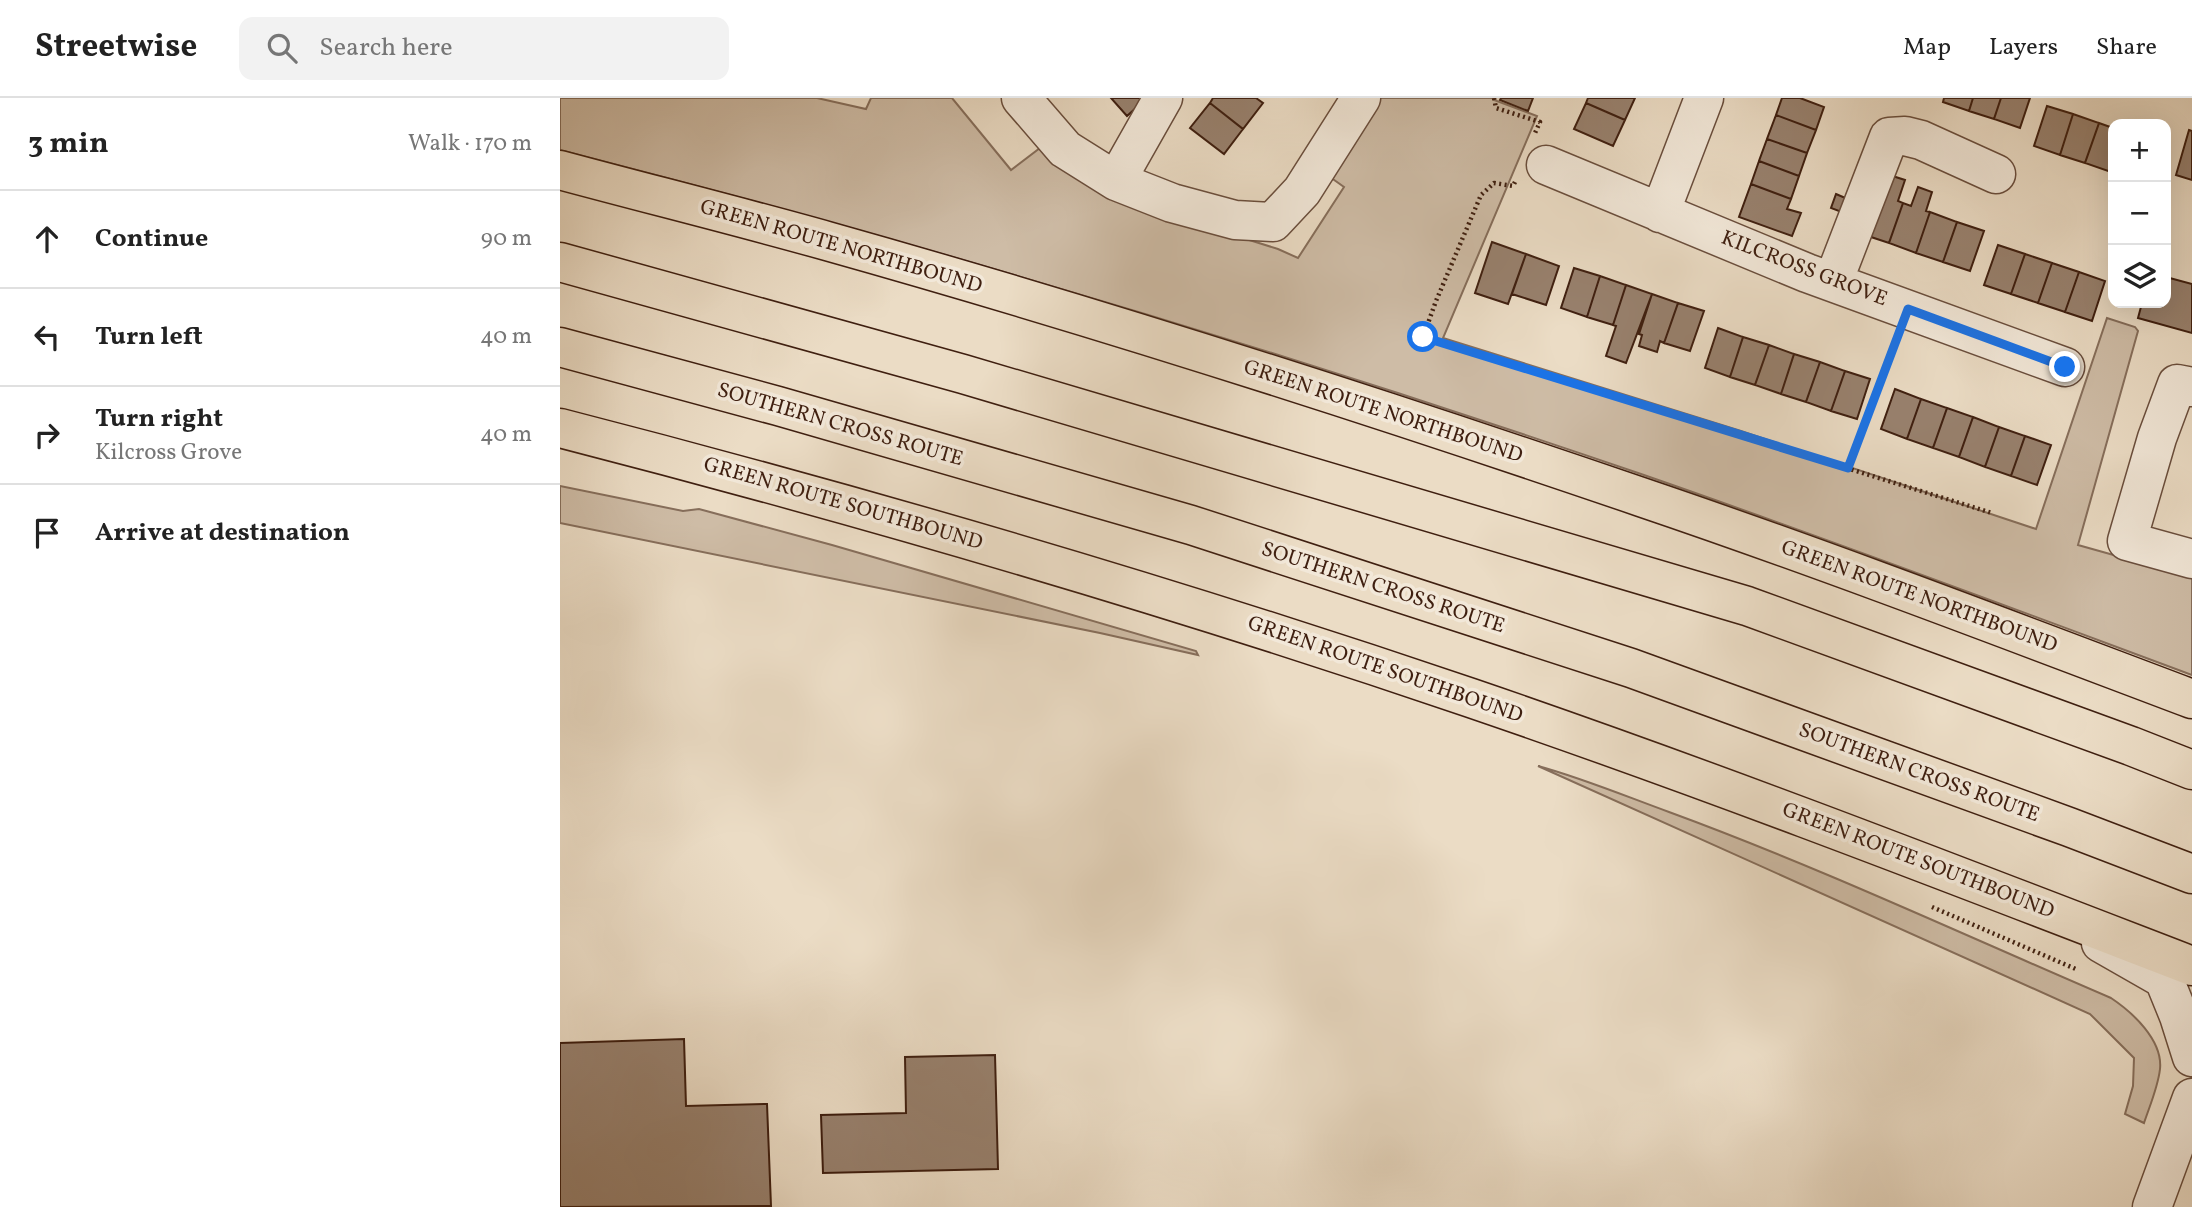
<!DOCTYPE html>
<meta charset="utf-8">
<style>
body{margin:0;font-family:Vollkorn,serif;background:#f2f2f2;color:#222}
.controls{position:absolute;right:21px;top:21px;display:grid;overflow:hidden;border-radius:14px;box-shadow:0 7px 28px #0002}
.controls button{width:63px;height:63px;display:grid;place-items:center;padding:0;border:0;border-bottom:2px solid #e0e0e0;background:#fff;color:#222;font:35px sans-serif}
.stop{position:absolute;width:21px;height:21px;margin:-16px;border:5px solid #1a73e8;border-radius:50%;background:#fff}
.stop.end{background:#1a73e8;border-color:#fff;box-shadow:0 2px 7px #0008}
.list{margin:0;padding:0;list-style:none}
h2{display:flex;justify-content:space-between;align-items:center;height:91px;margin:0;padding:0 28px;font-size:30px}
h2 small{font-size:23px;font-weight:400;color:#767676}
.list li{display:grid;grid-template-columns:46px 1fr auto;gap:21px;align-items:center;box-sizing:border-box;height:98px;padding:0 28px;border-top:2px solid #e0e0e0}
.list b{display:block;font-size:26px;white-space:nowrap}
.list p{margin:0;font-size:23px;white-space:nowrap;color:#767676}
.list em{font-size:23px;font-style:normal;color:#767676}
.icon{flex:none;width:38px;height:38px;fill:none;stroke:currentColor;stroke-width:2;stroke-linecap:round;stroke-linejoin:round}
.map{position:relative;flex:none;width:1632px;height:1109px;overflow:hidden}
header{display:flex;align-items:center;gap:42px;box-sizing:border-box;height:98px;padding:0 35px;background:#fff;border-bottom:2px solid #e0e0e0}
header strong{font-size:33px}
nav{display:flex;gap:38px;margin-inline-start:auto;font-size:24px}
.search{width:490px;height:63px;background:#f2f2f2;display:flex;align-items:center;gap:18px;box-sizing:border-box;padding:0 24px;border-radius:14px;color:#767676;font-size:26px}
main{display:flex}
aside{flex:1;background:#fff}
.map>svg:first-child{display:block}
.green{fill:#cebca6;stroke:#866e5b;stroke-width:2}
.building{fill:#98816e;stroke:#3f1f10;stroke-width:2}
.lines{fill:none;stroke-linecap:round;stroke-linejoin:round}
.minor-casing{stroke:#6a4e3d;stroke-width:41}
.major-casing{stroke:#3f1f10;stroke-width:41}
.highway-casing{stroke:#3f1f10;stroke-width:41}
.path{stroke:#3f1f10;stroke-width:4.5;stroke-dasharray:2 3.5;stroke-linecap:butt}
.minor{stroke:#f2e8d9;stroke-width:38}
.major{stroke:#ebdcc5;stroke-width:38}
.highway{stroke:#ebdcc5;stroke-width:38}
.route{stroke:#1a73e8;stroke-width:9}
.labels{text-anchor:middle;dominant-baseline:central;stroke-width:7;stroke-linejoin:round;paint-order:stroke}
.street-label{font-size:21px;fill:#3f1f10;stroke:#f2e8d9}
</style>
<header>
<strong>Streetwise</strong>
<div class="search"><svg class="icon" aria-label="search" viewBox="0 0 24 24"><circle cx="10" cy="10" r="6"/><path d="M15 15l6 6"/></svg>Search here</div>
<nav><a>Map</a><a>Layers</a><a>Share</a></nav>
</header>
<main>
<aside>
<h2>3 min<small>Walk · 170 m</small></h2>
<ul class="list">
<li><svg class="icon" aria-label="ahead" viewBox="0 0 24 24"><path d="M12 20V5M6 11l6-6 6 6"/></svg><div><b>Continue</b></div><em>90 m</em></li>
<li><svg class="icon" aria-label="left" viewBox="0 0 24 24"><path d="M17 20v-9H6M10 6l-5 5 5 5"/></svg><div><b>Turn left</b></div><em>40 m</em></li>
<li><svg class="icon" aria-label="right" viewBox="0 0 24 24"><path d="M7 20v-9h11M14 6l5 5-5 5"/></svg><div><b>Turn right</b><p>Kilcross Grove</p></div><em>40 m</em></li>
<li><svg class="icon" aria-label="arrive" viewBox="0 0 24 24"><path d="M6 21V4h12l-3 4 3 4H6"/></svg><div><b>Arrive at destination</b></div></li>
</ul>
</aside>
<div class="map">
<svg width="1632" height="1109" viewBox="0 0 1632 1109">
<rect width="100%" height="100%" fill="#ebdcc5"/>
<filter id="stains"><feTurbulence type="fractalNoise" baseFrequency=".00286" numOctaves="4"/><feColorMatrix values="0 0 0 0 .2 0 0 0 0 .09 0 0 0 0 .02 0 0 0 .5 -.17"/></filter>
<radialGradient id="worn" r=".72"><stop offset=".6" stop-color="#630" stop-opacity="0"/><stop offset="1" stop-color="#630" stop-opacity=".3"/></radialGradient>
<!-- green -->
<path class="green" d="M0 0H257L306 11 311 0H392L451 72 480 50 569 104 718 151 738 160 784 89 770 79 819 0H935L934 2 977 18 883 240 1181 333 1476 431 1547 220 1575 229 1578 233 1518 447 1632 479V577C1449 509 1266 440 1081 376 725 254 365 146 0 52Z
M0 388 123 413 139 411 272 447 636 553 638 557 540 535 0 425Z
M978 668C1022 680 1065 698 1109 714 1259 769 1404 837 1551 900 1572 914 1603 942 1600 971 1598 989 1590 1007 1584 1025L1565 1016 1573 988 1574 960 1530 916Z"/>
<!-- building -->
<path class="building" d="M551 0H587L567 18Z
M653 0H696L703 5 683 31 650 5Z
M941 0H973L968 13 940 2Z
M1028 0H1075L1065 22 1026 5Z
M1222 0H1240L1264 9 1256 32 1216 17Z
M1384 0H1413L1409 13 1383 4Z
M1413 0H1441L1434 21 1409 13Z
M1441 0H1470L1460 30 1434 21Z
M650 5 683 31 664 56 630 30Z
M1026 5 1065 22 1053 48 1014 31Z
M1487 8 1513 16 1500 57 1474 48Z
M1513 16 1539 25 1525 65 1500 57Z
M1216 17 1256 32 1247 55 1207 41Z
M1539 25 1553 30V67L1551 74 1525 65Z
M1629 32 1632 33V82L1616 77Z
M1207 41 1247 55 1239 78 1199 63Z
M1199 63 1239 78 1231 101 1191 86Z
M1323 75 1345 82 1338 103 1343 105 1329 145 1302 136Z
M1191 86 1231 101 1227 111 1241 115 1232 138 1179 119Z
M1358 89 1372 94 1366 113 1370 114 1356 155 1329 145 1343 105 1351 108Z
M1276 96 1297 105 1292 118 1271 110Z
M1370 114 1397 124 1383 164 1356 155Z
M1397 124 1424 133 1410 173 1383 164Z
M932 144 966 156 948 206 915 195Z
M1438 147 1465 156 1451 196 1424 187Z
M966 156 999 168 986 207 952 196Z
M1465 156 1492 165 1478 205 1451 196Z
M1492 165 1519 174 1505 214 1478 205Z
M1014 170 1040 178 1027 219 1001 210Z
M1519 174 1545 183 1532 223 1505 214Z
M1040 178 1066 187 1053 227 1027 219Z
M1606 179 1632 186V235L1578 220 1582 205H1606Z
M1066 187 1092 196 1066 265 1046 258 1056 228 1053 227Z
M1092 196 1118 205 1104 245 1100 243 1097 254 1079 248 1082 237 1079 236Z
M1118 205 1144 213 1130 253 1104 245Z
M1158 230 1183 239 1170 279 1145 270Z
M1183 239 1209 247 1195 287 1170 279Z
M1209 247 1234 256 1221 296 1195 287Z
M1234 256 1260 264 1246 304 1221 296Z
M1260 264 1285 273 1271 313 1246 304Z
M1285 273 1310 281 1297 321 1271 313Z
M1335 291 1361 301 1347 341 1321 331Z
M1361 301 1387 310 1373 350 1347 341Z
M1387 310 1413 319 1399 359 1373 350Z
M1413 319 1439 329 1425 369 1399 359Z
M1439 329 1465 338 1451 378 1425 369Z
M1465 338 1491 347 1477 387 1451 378Z
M124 941 126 1008 207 1006 211 1108 0 1109V945Z
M435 957 438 1071 263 1075 261 1017 346 1015 345 959Z"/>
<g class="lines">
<defs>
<path id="minor" d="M461 0 505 51 556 83 612 105 675 122 713 124 742 93 801 0
M986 67 1247 175 1505 269
M556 83 603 0
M1100 115 1144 0
M1273 184 1329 39 1345 38 1361 42 1436 76
M1632 289 1617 286 1597 340 1567 443 1632 461
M1541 845 1604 881 1619 918 1632 959
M1592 1109 1632 1000"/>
<path id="major" d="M0 72C89 96 178 118 267 143 541 220 812 307 1081 399 1267 462 1449 532 1632 601
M0 330C307 409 611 498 911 600 1154 683 1393 776 1632 868"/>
<path id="highway" d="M0 164 403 276 1187 508 1571 648 1632 672
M0 249 218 308 631 427 1071 570 1509 729 1632 776"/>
</defs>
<!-- minor casing -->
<use href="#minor" class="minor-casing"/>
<!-- major casing -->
<use href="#major" class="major-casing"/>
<!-- highway casing -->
<use href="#highway" class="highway-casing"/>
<!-- path -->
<path class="path" d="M934 0 936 10 980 24 975 35
M955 84 953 88 934 85 921 97 876 203 863 239 1432 415
M1288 370 1335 244
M1372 809 1518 872"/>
<!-- minor -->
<use href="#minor" class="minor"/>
<!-- major -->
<use href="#major" class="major"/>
<!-- highway -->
<use href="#highway" class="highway"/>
</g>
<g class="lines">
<!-- route -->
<path class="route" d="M863 239 1288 370 1348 211 1505 269"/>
</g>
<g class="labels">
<!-- street labels -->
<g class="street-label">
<text transform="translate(281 149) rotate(16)">GREEN ROUTE NORTHBOUND</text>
<text transform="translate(1244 171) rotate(21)">KILCROSS GROVE</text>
<text transform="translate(823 314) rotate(18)">GREEN ROUTE NORTHBOUND</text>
<text transform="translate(280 327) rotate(16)">SOUTHERN CROSS ROUTE</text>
<text transform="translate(283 406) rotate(16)">GREEN ROUTE SOUTHBOUND</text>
<text transform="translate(823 490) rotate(18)">SOUTHERN CROSS ROUTE</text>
<text transform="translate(1359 499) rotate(20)">GREEN ROUTE NORTHBOUND</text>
<text transform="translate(825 572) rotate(19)">GREEN ROUTE SOUTHBOUND</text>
<text transform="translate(1359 675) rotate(20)">SOUTHERN CROSS ROUTE</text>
<text transform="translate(1358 763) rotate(21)">GREEN ROUTE SOUTHBOUND</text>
</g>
</g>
<rect width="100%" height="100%" filter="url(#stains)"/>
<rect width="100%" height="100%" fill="url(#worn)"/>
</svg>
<div class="controls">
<button>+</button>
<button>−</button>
<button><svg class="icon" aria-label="layers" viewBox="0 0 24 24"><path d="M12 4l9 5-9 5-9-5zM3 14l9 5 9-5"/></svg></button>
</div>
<div class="stop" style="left:863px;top:239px"></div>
<div class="stop end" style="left:1505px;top:269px"></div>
</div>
</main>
